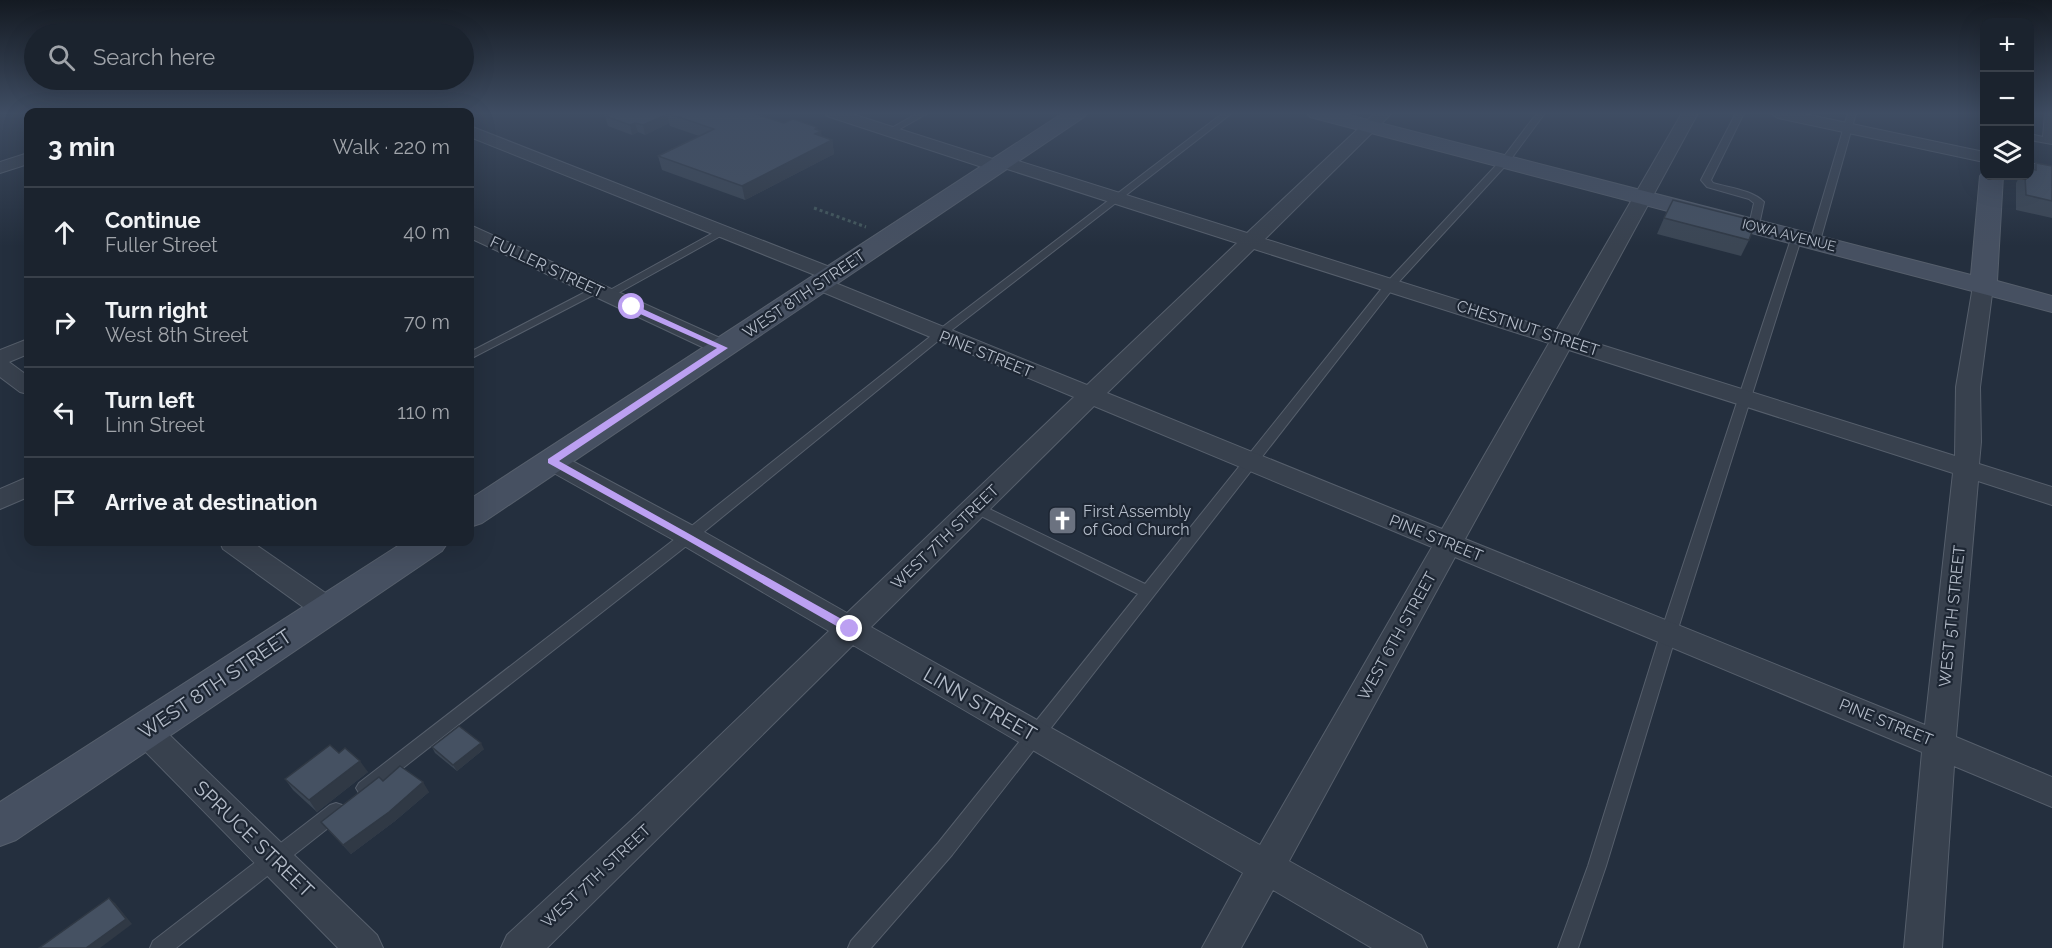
<!DOCTYPE html>
<meta charset="utf-8">
<style>
body{margin:0;font-family:Raleway,sans-serif;background:#282f3a;color:#f1f3f6}
.controls{position:absolute;right:18px;top:18px;display:grid;overflow:hidden;border-radius:12px;box-shadow:0 6px 24px #0002}
.controls button{width:54px;height:54px;display:grid;place-items:center;padding:0;border:0;border-bottom:2px solid #39404a;background:#1b232e;color:#f1f3f6;font:30px sans-serif}
.stop{position:absolute;width:18px;height:18px;margin:-14px;border:4px solid #bca0f2;border-radius:50%;background:#fff}
.stop.end{background:#bca0f2;border-color:#fff;box-shadow:0 2px 6px #0008}
.list{margin:0;padding:0;list-style:none}
h2{display:flex;justify-content:space-between;align-items:center;height:78px;margin:0;padding:0 24px;font-size:26px}
h2 small{font-size:20px;font-weight:400;color:#a0a4aa}
.list li{display:grid;grid-template-columns:39px 1fr auto;gap:18px;align-items:center;box-sizing:border-box;height:90px;padding:0 24px;border-top:2px solid #39404a}
.list b{display:block;font-size:22px;white-space:nowrap}
.list p{margin:0;font-size:20px;white-space:nowrap;color:#a0a4aa}
.list em{font-size:20px;font-style:normal;color:#a0a4aa}
.icon{flex:none;width:33px;height:33px;fill:none;stroke:currentColor;stroke-width:2;stroke-linecap:round;stroke-linejoin:round}
.map{position:relative;flex:none;width:2052px;height:948px;overflow:hidden}
.search{position:absolute;background:#1b232e;box-shadow:0 6px 24px #0002;left:24px;top:24px;width:450px;height:66px;display:flex;align-items:center;gap:15px;box-sizing:border-box;padding:0 21px;border-radius:33px;color:#a0a4aa;font-size:22px}
.panel{position:absolute;background:#1b232e;box-shadow:0 6px 24px #0002;left:24px;top:108px;width:450px;height:438px;border-radius:12px}
.map>svg:first-child{display:block}
.lines{fill:none;stroke-linecap:round;stroke-linejoin:round}
.lane-casing{stroke:#565f6c;stroke-width:2}
.street-casing{stroke:#565f6c;stroke-width:2}
.secondary-casing{stroke:#565f6c;stroke-width:2}
.path{stroke:#44595c;stroke-width:3;stroke-dasharray:3 3;stroke-linecap:butt}
.lane{fill:#38414e;fill-rule:evenodd}
.street{fill:#38414e;fill-rule:evenodd}
.secondary{fill:#465061;fill-rule:evenodd}
.wall{fill:#3b4654}
.shaded-wall{fill:#303945}
.building{fill:#455162;stroke:#303945;stroke-width:1.5}
.route{fill:#bca0f2}
.labels{text-anchor:middle;dominant-baseline:central;stroke-width:4.5;stroke-linejoin:round;paint-order:stroke}
.far-street-label{font-size:14px;fill:#b4bcc9;stroke:#1d2633}
.street-label{font-size:16px;fill:#b4bcc9;stroke:#1d2633}
.poi-label{font-size:16px;fill:#b4bcc9;stroke:#1d2633;text-anchor:start}
.near-street-label{font-size:20px;fill:#b4bcc9;stroke:#1d2633}
</style>
<div class="map">
<svg width="2052" height="948" viewBox="0 0 2052 948">
<rect width="100%" height="100%" fill="#242f3e"/>
<g class="lines">
<defs>
<path id="lane" d="M918 113H928L893 133 886 131Z
M1223 113H1232L944 336 694 540 371 793 365 796 359 793 356 788 359 783 684 532 936 332Z
M1537 113H1545L1508 163 1395 286 952 855 871 948H848L851 941 938 843 1138 594 969 510 967 507 969 504H979L1145 584 1387 282 1502 159Z
M1736 113H1744L1711 180 1713 183C1730 188 1752 190 1764 202L1759 225 1754 228 1749 225 1754 203 1749 199 1707 187 1701 180Z
M1848 113H1856L1820 241 1815 244 1811 243 1810 241Z
M2045 113H2052V144L2030 140V134L2043 137Z
M722 228 727 231 726 233 611 297H603L601 295Z
M1797 233 1802 236 1677 632 1606 866 1578 948H1558L1588 866 1661 632 1792 236Z
M595 287 599 288V292L470 359V352Z
M336 803 342 805 345 811 342 817 176 948H150L153 941 330 805Z"/>
<path id="street" d="M825 113H849L996 160 1003 157 1009 158 1247 233 1375 113H1392L1265 239 1556 331 1682 113H1698L1576 337 1955 456 1956 387 1973 286 1976 282 1983 280 1990 282 1993 286 1980 387 1981 442 1979 464 2052 487V505L1978 481 1956 737 2052 777V807L1954 766 1942 948H1904L1922 752 1455 557 1289 861 1421 935 1427 948H1372L1273 890 1241 948H1202L1243 873 853 645 547 948H501L507 935 637 815 829 631 679 543 543 467 539 461 543 455 552 453 561 455 699 529 847 613 1074 397 813 288 810 284 813 280 825 279 470 137V126L840 271 843 275 840 279 828 280 1087 385 1237 243 1004 168 997 171 991 170 827 116ZM1254 249 1549 343 1442 529 1107 393ZM1569 350 1953 473 1925 725 1465 539ZM1094 406 1432 547 1260 845 871 627Z
M1770 113H1800L1984 152V162L1778 118Z
M28 153V164L0 173V162Z
M2030 163 2052 168V178L2030 173Z
M470 225 731 343 734 348 731 353 723 355 715 353 470 238Z
M28 339V354L9 362 28 376V394L20 392 0 377V350Z
M28 477V497L0 509V489Z
M220 542H252L337 601 341 609 337 617 327 620 317 617 223 549Z
M144 717 155 721 377 935 383 948H338L133 739 128 730 133 721Z"/>
<path id="secondary" d="M1063 113H1088L1084 117 482 523 470 527V499Z
M1307 113H1341L1971 275 1980 176 1984 171V176H2003L1997 281 2052 296V312L1310 117Z
M404 542H448L442 551 16 840 0 846V802Z"/>
</defs>
<!-- lane casing -->
<use href="#lane" class="lane-casing"/>
<!-- street casing -->
<use href="#street" class="street-casing"/>
<!-- secondary casing -->
<use href="#secondary" class="secondary-casing"/>
<!-- path -->
<path class="path" d="M814 208 866 227"/>
<!-- lane -->
<use href="#lane" class="lane"/>
<!-- street -->
<use href="#street" class="street"/>
<!-- secondary -->
<use href="#secondary" class="secondary"/>
</g>
<!-- wall -->
<path class="wall" d="M666 113 784 123 817 130 822 136 832 140 834 154 745 200 662 170 658 156 699 136 670 126 669 123 645 135 638 132 632 135 608 126 605 116Z
M2036 163 2052 166V218L2016 210V183L2020 176H2030L2031 169Z
M1664 218 1749 240 1741 256 1657 234Z
M432 747 484 749 457 771 435 753Z
M339 753 368 772 317 812 293 790 285 779Z
M383 781 429 792 395 821 351 854 321 822Z"/>
<!-- shaded-wall -->
<path class="shaded-wall" d="M667 114 669 123 645 135 643 125Z
M635 123 638 132 632 135 630 125Z
M817 127 818 133 821 131 823 145 817 148 815 129Z
M832 140 834 154 745 200 742 186Z
M481 743 484 749 457 771 453 765Z
M360 761 368 772 317 812 309 800Z
M423 782 429 792 395 821 351 854 343 845Z
M109 898 115 903 132 924 100 948H86Z"/>
<!-- building -->
<path class="building" d="M613 113H666L668 114 643 125 635 123 630 125 605 116Z
M667 113H752L784 123 793 119 817 127 815 129 821 131 815 134 832 140 742 186 658 156 714 129Z
M2036 163 2052 166V201L2026 195 2025 176H2030V169L2036 170Z
M1673 200 1756 221 1749 240 1664 218Z
M459 726 481 743 453 765 432 747Z
M330 745 339 753 345 748 360 761 309 800 285 779Z
M400 766 423 782 389 812 343 845 321 822 379 777 383 781Z
M109 898 126 919 86 948H39Z"/>
<!-- sky -->
<linearGradient id="sky" x2="0" y2="1"><stop stop-color="#141a22"/><stop offset="0.46" stop-color="#3f4d63"/><stop offset="1" stop-color="#3f4d63" stop-opacity="0"/></linearGradient>
<rect width="2052" height="246" fill="url(#sky)"/>
<!-- route -->
<path class="route" d="M632 304 728 348 559 461 854 626V632H847L685 539 548 463V459L717 348 629 309 628 307Z"/>
<!-- icons -->
<defs>
<symbol id="church-square" viewBox="-11 -11 22 22"><rect x="-9" y="-9" width="18" height="18" rx="4" fill="#6b7280" stroke="#1d2633"/><path d="M-1.2-6h2.4v3.5h3.3v2.4h-3.3V6h-2.4V-.1h-3.3v-2.4h3.3Z" fill="#fff"/></symbol>
</defs>
<g fill-rule="evenodd">
<use href="#church-square" x="1046" y="504" width="33" height="33"/>
</g>
<g class="labels">
<!-- far-street labels -->
<g class="far-street-label">
<text transform="translate(1789 235) rotate(14)">IOWA AVENUE</text>
</g>
<!-- street labels -->
<g class="street-label">
<text transform="translate(547 267) rotate(25)">FULLER STREET</text>
<text transform="translate(804 294) rotate(-34)">WEST 8TH STREET</text>
<text transform="translate(1528 328) rotate(18)">CHESTNUT STREET</text>
<text transform="translate(986 354) rotate(22)">PINE STREET</text>
<text transform="translate(945 537) rotate(-44)">WEST 7TH STREET</text>
<text transform="translate(1436 538) rotate(22)">PINE STREET</text>
<text transform="translate(1952 616) rotate(-84)">WEST 5TH STREET</text>
<text transform="translate(1397 636) rotate(-61)">WEST 6TH STREET</text>
<text transform="translate(1886 722) rotate(22)">PINE STREET</text>
<text transform="translate(596 876) rotate(-43)">WEST 7TH STREET</text>
</g>
<!-- poi labels -->
<g class="poi-label">
<text x="1083" y="511">First Assembly<tspan x="1083" dy="18">of God Church</tspan></text>
</g>
<!-- near-street labels -->
<g class="near-street-label">
<text transform="translate(215 684) rotate(-34)">WEST 8TH STREET</text>
<text transform="translate(980 704) rotate(30)">LINN STREET</text>
<text transform="translate(254 839) rotate(44)">SPRUCE STREET</text>
</g>
</g>
</svg>
<div class="controls">
<button>+</button>
<button>−</button>
<button><svg class="icon" aria-label="layers" viewBox="0 0 24 24"><path d="M12 4l9 5-9 5-9-5zM3 14l9 5 9-5"/></svg></button>
</div>
<div class="stop" style="left:632px;top:307px"></div>
<div class="stop end" style="left:850px;top:629px"></div>
<div class="search"><svg class="icon" aria-label="search" viewBox="0 0 24 24"><circle cx="10" cy="10" r="6"/><path d="M15 15l6 6"/></svg>Search here</div>
<section class="panel">
<h2>3 min<small>Walk · 220 m</small></h2>
<ul class="list">
<li><svg class="icon" aria-label="ahead" viewBox="0 0 24 24"><path d="M12 20V5M6 11l6-6 6 6"/></svg><div><b>Continue</b><p>Fuller Street</p></div><em>40 m</em></li>
<li><svg class="icon" aria-label="right" viewBox="0 0 24 24"><path d="M7 20v-9h11M14 6l5 5-5 5"/></svg><div><b>Turn right</b><p>West 8th Street</p></div><em>70 m</em></li>
<li><svg class="icon" aria-label="left" viewBox="0 0 24 24"><path d="M17 20v-9H6M10 6l-5 5 5 5"/></svg><div><b>Turn left</b><p>Linn Street</p></div><em>110 m</em></li>
<li><svg class="icon" aria-label="arrive" viewBox="0 0 24 24"><path d="M6 21V4h12l-3 4 3 4H6"/></svg><div><b>Arrive at destination</b></div></li>
</ul>
</section>
</div>
